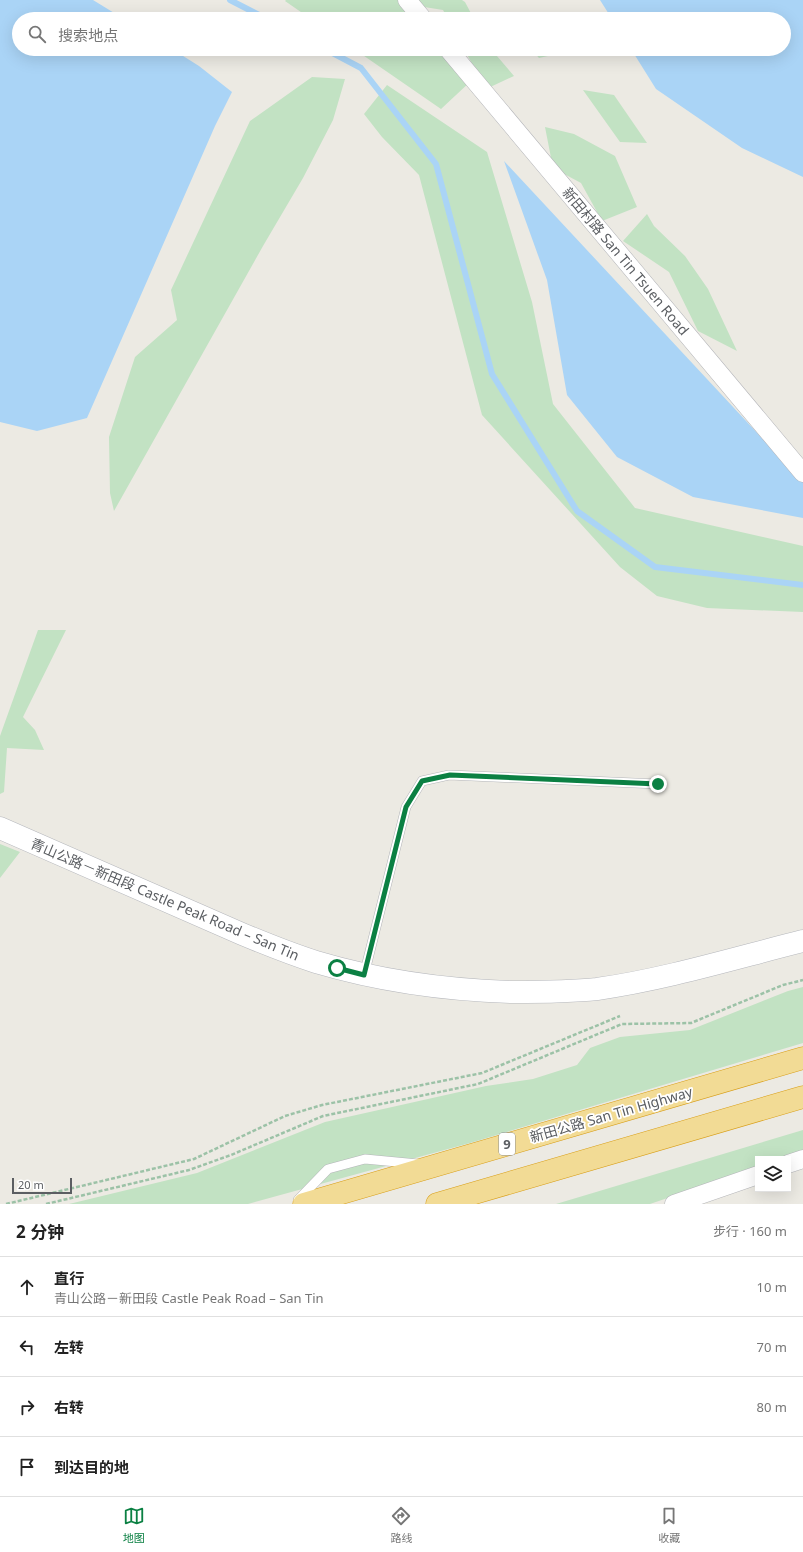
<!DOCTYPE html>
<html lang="zh">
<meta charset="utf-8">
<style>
body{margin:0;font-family:"Noto Sans","Noto Sans SC",sans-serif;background:#f2f2f2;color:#222}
.controls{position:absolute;right:12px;bottom:12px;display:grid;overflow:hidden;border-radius:0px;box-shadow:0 4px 16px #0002}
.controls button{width:36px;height:36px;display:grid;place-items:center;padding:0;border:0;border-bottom:1px solid #e0e0e0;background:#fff;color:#222;font:20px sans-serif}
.scale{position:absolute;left:12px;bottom:10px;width:60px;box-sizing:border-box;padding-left:4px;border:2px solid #5b5e62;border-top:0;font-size:11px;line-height:14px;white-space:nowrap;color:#5b5e62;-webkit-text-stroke:3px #fff;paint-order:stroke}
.stop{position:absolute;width:12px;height:12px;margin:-9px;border:3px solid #0b8043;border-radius:50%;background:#fff}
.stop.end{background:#0b8043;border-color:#fff;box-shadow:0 1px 4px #0008}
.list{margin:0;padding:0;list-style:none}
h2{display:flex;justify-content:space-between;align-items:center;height:52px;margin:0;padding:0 16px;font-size:17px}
h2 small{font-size:13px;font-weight:400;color:#767676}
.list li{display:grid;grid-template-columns:26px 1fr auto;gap:12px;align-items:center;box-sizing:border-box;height:60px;padding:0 16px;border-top:1px solid #e0e0e0}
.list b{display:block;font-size:15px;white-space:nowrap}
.list p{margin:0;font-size:13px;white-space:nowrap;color:#767676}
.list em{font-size:13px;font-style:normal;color:#767676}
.icon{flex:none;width:22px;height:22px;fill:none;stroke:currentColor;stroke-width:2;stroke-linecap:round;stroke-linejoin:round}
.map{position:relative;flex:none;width:803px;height:1204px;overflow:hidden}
.search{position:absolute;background:#fff;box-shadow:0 4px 16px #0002;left:12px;right:12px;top:12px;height:44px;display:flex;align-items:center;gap:10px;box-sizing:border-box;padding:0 14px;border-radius:22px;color:#767676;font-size:15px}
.sheet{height:292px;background:#fff}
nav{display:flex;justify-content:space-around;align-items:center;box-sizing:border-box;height:56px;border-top:1px solid #e0e0e0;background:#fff;font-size:11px;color:#767676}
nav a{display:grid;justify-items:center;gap:2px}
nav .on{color:#0b8043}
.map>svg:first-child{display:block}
.green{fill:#c2e2c3}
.water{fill:#aad4f6}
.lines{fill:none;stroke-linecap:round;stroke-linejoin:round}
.stream{stroke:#aad4f6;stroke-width:6}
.lane-casing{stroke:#b4b5b9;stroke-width:10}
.street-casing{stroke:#b4b5b9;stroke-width:19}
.secondary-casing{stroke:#b5b7bc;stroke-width:23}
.highway-casing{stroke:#d89e17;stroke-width:23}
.path{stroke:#9cc2a7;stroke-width:2.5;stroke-dasharray:4 2;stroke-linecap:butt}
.lane{stroke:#fff;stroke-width:9}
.street{stroke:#fff;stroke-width:18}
.secondary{stroke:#fff;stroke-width:22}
.highway{stroke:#f2db95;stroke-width:22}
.route{stroke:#0b8043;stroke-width:5}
.labels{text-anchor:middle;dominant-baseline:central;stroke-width:3.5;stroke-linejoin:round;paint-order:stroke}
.shield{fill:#fff;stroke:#8c8e91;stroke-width:1}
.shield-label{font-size:13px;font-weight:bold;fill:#5b5e62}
.street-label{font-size:14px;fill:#5b5e62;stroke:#fff}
</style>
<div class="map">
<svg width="803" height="1204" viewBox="0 0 803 1204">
<rect width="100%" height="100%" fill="#eceae3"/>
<!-- green -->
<path class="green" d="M286 0H403L419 19H311L285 1Z
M417 0H462L465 2 474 19H448L443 10 418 6Z
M354 49H444L471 81 441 109Z
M464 49H491L514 76 486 89Z
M531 49H560L561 53 539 58Z
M312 77 345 79 333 120 303 178 263 246 114 511 110 493 109 437 135 357 177 320 171 290 250 121Z
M387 85 487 152 532 302 553 404 635 508 803 546V612L707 608 657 596 620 567 482 415 419 175 382 137 364 114Z
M583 90 614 95 647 143 620 142Z
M545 127 574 134 615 156 637 207 602 221 581 183 553 168Z
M647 214 654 226 685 256 708 289 737 351 698 331 669 272 623 241Z
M38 630H66L23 717 35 730 44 750 7 748 4 792 0 794V736Z
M0 844 20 852 0 878Z
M803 987V1043L470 1143 248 1204H69L197 1173 325 1122 486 1086 533 1079 577 1065 590 1048 620 1037 690 1030 788 991Z
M803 1130V1152L782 1159H758V1167L650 1204H556Z"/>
<!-- water -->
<path class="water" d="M0 0H93L124 19H19V49H172L199 66 232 92 215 126 87 418 37 431 0 422Z
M600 0H803V177L742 148 656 89 631 49H784V19H612Z
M504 161 803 482V518L693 497 617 457 567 395 547 280Z"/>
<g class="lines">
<!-- stream -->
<path class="stream" d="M230 0 267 19
M325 49 361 68 436 164 492 374 577 511 655 567 803 585"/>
<defs>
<path id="lane" d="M364 975 406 807 422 781 449 775 658 784
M298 1200 328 1169 365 1159 418 1164"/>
<path id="street" d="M407 0 423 19
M448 49 803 473
M788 1164 803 1159
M674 1204 758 1175"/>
<path id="secondary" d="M0 828 242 934C266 944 291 954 316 962 380 981 445 990 512 992 540 992 569 992 597 989 667 979 735 958 803 941"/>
<path id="highway" d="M304 1204 803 1058
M437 1204 803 1097"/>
</defs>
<!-- lane casing -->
<use href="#lane" class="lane-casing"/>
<!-- street casing -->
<use href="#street" class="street-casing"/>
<!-- secondary casing -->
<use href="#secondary" class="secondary-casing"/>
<!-- highway casing -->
<use href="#highway" class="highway-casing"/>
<!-- path -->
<path class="path" d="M6 1204 194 1159 285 1116 322 1105 482 1073 620 1016
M46 1204 189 1170 231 1155 323 1116 478 1084 622 1024 691 1023 783 985 803 980"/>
<!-- lane -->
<use href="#lane" class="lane"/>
<!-- street -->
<use href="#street" class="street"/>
<!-- secondary -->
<use href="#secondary" class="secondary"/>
<!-- highway -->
<use href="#highway" class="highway"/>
</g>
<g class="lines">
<!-- route -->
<path class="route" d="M337 968 364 975 406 807 422 781 450 775 658 784"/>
</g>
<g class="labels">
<!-- shield labels -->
<rect class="shield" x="499" y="1133" width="16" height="22" rx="3"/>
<g class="shield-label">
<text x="507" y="1144">9</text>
</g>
<!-- street labels -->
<g class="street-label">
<text transform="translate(626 261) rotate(50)">新田村路 San Tin Tsuen Road</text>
<text transform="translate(165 899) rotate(23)">青山公路－新田段 Castle Peak Road – San Tin</text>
<text transform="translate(611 1114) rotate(-16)">新田公路 San Tin Highway</text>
</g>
</g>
</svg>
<div class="controls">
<button><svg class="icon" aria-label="layers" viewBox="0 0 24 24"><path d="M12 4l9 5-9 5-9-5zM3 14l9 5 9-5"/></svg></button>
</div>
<div class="scale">20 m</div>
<div class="stop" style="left:337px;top:968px"></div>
<div class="stop end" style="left:658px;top:784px"></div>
<div class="search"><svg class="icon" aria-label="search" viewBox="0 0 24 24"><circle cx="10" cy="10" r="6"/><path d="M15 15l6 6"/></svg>搜索地点</div>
</div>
<section class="sheet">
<h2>2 分钟<small>步行 · 160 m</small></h2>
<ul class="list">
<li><svg class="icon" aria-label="ahead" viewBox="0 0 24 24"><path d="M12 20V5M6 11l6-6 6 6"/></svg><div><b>直行</b><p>青山公路－新田段 Castle Peak Road – San Tin</p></div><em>10 m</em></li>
<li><svg class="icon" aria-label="left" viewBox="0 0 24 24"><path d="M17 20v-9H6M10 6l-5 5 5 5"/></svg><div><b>左转</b></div><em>70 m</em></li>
<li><svg class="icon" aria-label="right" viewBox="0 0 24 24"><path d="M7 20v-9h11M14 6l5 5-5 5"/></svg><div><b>右转</b></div><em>80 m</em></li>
<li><svg class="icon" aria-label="arrive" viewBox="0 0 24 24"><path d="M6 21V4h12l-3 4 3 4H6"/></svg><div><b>到达目的地</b></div></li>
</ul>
</section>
<nav>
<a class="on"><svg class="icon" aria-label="map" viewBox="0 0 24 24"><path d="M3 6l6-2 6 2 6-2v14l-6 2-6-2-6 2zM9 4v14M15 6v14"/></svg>地图</a>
<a><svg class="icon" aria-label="directions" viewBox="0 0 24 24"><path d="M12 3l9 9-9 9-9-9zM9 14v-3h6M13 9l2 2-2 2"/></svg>路线</a>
<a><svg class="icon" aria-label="saved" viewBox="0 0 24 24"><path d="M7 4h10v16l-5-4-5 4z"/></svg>收藏</a>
</nav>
